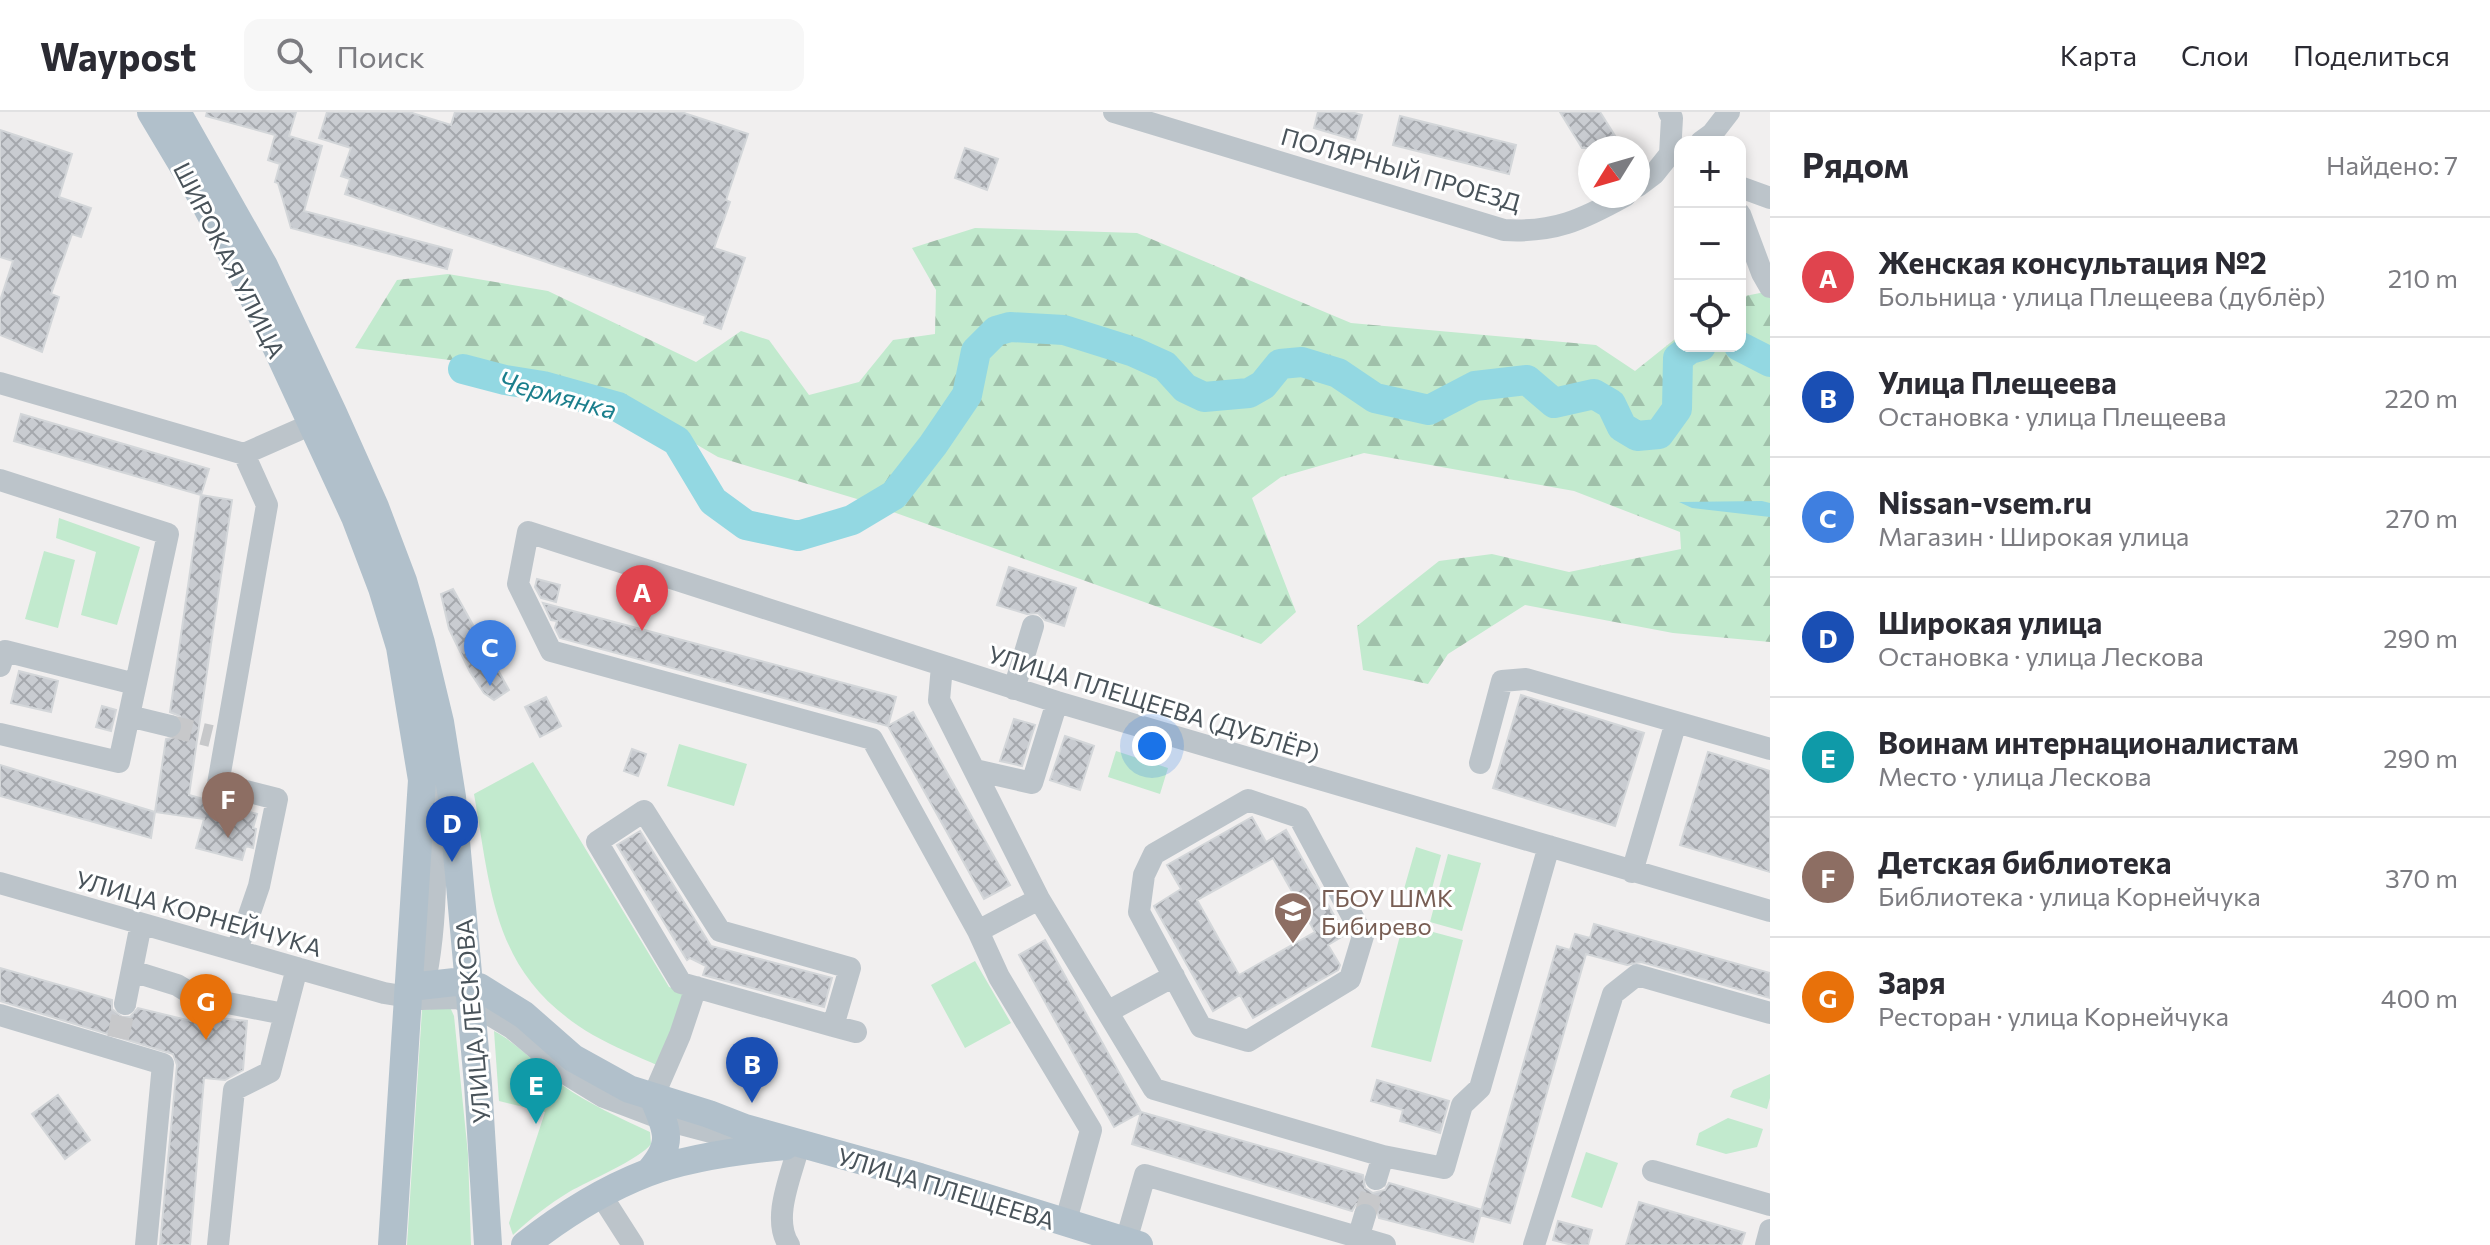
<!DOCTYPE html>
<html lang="ru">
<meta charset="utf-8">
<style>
body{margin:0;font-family:Commissioner,sans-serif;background:#f7f7f7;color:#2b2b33}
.controls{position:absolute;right:24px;top:24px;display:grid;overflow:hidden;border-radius:16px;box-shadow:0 4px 12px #0003}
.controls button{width:72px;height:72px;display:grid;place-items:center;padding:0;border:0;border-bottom:2px solid #e1e1e2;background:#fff;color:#2b2b33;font:40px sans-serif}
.compass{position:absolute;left:1578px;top:24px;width:72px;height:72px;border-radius:50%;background:#fff;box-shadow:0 4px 12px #0003;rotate:233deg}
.you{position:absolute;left:1152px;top:634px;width:28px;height:28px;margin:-20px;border:6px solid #fff;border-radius:50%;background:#1a73e8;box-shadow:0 0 0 12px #1a73e833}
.badge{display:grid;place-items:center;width:52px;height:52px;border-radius:50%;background:#b45309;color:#fff;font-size:26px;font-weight:700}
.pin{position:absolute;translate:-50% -66px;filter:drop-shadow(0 2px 4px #0008)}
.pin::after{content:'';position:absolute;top:42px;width:28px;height:24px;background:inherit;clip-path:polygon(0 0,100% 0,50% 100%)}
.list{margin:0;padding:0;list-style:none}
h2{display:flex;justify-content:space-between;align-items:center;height:104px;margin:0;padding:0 32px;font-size:34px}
h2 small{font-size:26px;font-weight:400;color:#7c7c81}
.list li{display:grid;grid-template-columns:52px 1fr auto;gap:24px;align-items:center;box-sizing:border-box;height:120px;padding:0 32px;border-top:2px solid #e1e1e2}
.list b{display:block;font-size:30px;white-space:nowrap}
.list p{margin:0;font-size:26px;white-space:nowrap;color:#7c7c81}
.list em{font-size:26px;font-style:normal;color:#7c7c81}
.icon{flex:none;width:44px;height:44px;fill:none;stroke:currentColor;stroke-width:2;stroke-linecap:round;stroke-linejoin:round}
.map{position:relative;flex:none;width:1770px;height:1133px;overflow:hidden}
header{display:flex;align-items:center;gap:48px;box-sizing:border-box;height:112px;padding:0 40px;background:#fff;border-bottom:2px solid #e1e1e2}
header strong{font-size:38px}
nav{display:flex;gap:44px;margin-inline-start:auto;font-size:28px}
.search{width:560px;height:72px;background:#f7f7f7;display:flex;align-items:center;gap:20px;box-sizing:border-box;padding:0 28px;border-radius:16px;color:#7c7c81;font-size:30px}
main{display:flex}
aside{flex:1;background:#fff}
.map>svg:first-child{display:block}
.green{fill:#c2eace}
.forest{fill:url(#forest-firs)}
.water{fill:#93d8e2}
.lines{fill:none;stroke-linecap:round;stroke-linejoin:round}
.river{stroke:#93d8e2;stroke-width:30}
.building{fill:url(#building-cross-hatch);stroke:#d3d6d9;stroke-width:2;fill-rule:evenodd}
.minor-tunnel{stroke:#c7c8ca;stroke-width:22;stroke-dasharray:22 11;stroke-linecap:butt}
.minor{stroke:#bcc4ca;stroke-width:22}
.major{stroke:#b1c0cb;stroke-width:28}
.labels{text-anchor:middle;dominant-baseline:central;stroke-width:6;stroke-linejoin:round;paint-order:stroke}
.street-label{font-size:24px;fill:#49535a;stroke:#fff}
.education-label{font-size:24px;fill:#785e54;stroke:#fff;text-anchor:start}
.water-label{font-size:26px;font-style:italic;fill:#1a7e8c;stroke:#fff}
</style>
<header>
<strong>Waypost</strong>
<div class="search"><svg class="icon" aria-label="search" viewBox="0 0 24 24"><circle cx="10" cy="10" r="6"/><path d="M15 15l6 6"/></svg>Поиск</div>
<nav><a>Карта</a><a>Слои</a><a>Поделиться</a></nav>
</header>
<main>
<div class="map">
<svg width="1770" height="1133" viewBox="0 0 1770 1133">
<defs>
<pattern id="forest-firs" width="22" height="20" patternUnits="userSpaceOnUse" patternTransform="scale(2)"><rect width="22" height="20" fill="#c2eace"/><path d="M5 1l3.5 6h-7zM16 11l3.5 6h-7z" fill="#a0c0aa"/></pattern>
<pattern id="building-cross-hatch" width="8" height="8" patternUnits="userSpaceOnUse" patternTransform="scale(2)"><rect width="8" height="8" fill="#c9ccd1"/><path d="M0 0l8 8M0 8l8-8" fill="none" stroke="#a5a8ad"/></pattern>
</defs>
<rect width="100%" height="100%" fill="#f1efef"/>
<!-- green -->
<path class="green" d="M59 406 140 435 117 513 81 503 96 440 56 426Z
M44 439 75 448 58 516 25 507Z
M679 632 747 652 734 694 667 674Z
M1116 639 1168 656 1160 682 1108 665Z
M533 650 669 875 685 880 659 954C637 944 614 935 593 923 493 864 492 784 474 682Z
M1416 735 1441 743 1430 784 1404 777Z
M1448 742 1481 751 1462 819 1430 810Z
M1403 812 1463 828 1431 950 1371 935Z
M975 849 1011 911 965 936 931 873Z
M450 895 454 904 468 1042 471 1133H407L422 898Z
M494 919C519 932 539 956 562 973 589 992 620 1006 650 1020L651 1032C640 1047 588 1069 569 1080 549 1092 530 1107 513 1123L509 1111 545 1000 499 989Z
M1770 962V986L1767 997 1730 985 1733 978Z
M1728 1006 1763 1017 1757 1035 1726 1042 1696 1033 1699 1021Z
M1586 1040 1618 1051 1602 1096 1571 1085Z"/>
<!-- forest -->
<path class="forest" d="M975 116 1137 121 1351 211 1596 233 1635 259 1680 223V234H1740V185L1770 179V530L1673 521 1525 493 1448 542 1428 572 1363 558 1357 514 1439 449 1492 442 1569 460 1681 437 1680 420 1574 379 1364 341 1281 365 1252 386 1296 500 1261 532 857 387 718 345 613 284 481 252 355 236 397 168 448 162 548 179 696 250 741 219 769 228 809 283 859 270 893 228 935 222 936 178 912 136Z"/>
<!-- water -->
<path class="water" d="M1762 389 1770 391V405L1692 396 1679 390Z"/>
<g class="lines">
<!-- river -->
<path class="river" d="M1739 234 1770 250
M463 257 505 268 543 274 618 295 677 329 713 389 746 413 798 424 852 408 894 383 933 333 967 283 976 239 996 219 1010 215 1064 218 1134 240 1165 254 1185 276 1204 285 1249 281 1263 273 1280 252 1302 250 1338 261 1375 286 1429 298 1475 274 1527 268 1554 291 1594 282 1611 292 1622 315 1637 324 1659 322 1677 297 1678 246 1690 237 1701 234"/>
</g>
<!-- building -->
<path class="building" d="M207 0H296L289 24 322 34 304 99 452 138 447 157 291 116 278 71 275 70 280 52 268 48 275 23 206 4Z
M327 0H409L451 13 455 0H681L748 22 726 88 730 90 714 136 745 146 721 217 704 211 706 204 345 82 350 67 341 64 351 36 319 26Z
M1318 0H1351L1362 3 1355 28 1314 16Z
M1560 0H1600L1617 27 1602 36H1582Z
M1400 4 1516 33 1509 62 1393 33Z
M0 18 72 42 59 85 91 96 81 125 72 122 51 182 59 185 42 240 0 223V189L13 149 0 145Z
M965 36 998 47 987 78 955 66Z
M21 302 209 357 201 383 14 329Z
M201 383 232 388 189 683 257 702 253 716 256 717 253 736 246 734 242 748 196 736 204 707 155 700 166 627 180 624 184 617 180 604 170 600Z
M1009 455 1076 476 1064 514 1045 508 1038 501 1027 502 997 493Z
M537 467 560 473 556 490 541 486 535 475Z
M453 477 509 578 494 588 484 581 470 560 449 517 441 482Z
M543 491 896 585 888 614 560 526 555 516 557 509 551 508Z
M19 559 58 569 51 600 11 591Z
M1521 583 1644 621 1615 714 1493 676Z
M546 585 561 614 540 625 525 595Z
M102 594 116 598 111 619 96 615Z
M913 600 1010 773 984 787 888 614Z
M1014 607 1035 613 1022 654 1000 649Z
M1065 624 1094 634 1080 678 1050 668Z
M632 637 646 642 638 664 624 659Z
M1708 640 1770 659V760L1680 733Z
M0 653 155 700 151 726 0 684Z
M1252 705 1266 730 1286 718 1345 823 1328 833 1340 853 1338 858 1253 906 1240 883 1213 899 1154 794 1181 777 1167 753ZM1273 746 1315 820 1239 863 1197 788Z
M640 719 711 834 832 866 824 895 703 863 706 854 690 846 687 848 617 733Z
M1594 812 1770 861V886L1641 850 1627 853 1586 842 1510 1111 1480 1103 1557 834 1570 838 1575 822 1590 826Z
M1045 828 1141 1000 1114 1015 1019 843Z
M0 856 112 888V897L122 905H130L138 896 191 909 192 903 247 909 243 958 225 968 204 966 190 1133H160L177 953 173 942 0 889Z
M1377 968 1449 989 1440 1021 1400 1009 1403 998 1371 989Z
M58 983 90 1028 65 1047 32 1002Z
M1141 1000 1363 1063 1365 1076 1373 1081 1385 1078 1389 1071 1482 1098 1473 1130 1379 1106 1376 1094 1368 1089 1356 1092 1352 1099 1132 1032Z
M1639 1090 1745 1121 1741 1133H1626Z
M1558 1109 1592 1118 1588 1133H1572L1553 1128Z"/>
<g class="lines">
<!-- minor-tunnel -->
<path class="minor-tunnel" d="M170 614 211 624
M118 926 125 892
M1365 1103 1376 1067"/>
<!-- minor -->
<path class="minor" d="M1114 0 1504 118C1554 121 1582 108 1625 84
M1669 0 1672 6 1670 42
M1701 30 1712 22 1729 0
M1638 74 1654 62 1670 42
M1740 75 1770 86
M1740 102 1762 161 1770 175
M0 271 244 342 312 312
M0 368 168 422 119 650 0 622
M0 554 5 539 135 572
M942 554 939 588 1039 787 1154 977 1383 1044 1444 1056 1462 993 1480 976 1549 734
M1014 577 1033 514
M129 604 170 614
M1480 651 1502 569 1526 567 1770 637
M975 658 1032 671 1057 590
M1248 688 1299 705 1363 824 1350 867 1248 929 1201 915 1139 800 1144 763 1154 742Z
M1632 760 1676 610
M0 771 384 881 421 887 457 886 470 891 512 916 568 963 604 985 662 1007 753 1031
M978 819 1039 787
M237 838 259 774 277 687 218 672 267 393 244 342
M132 859 177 873 197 885 284 902
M421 885C437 828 438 736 432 677
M125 892 141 812
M1109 899 1174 864
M0 903 163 952 146 1133
M833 914 850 856 720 819 644 699 597 730 681 871 833 914 856 920
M653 985 680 923 696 875
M1653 1059 1770 1093
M1376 1067 1383 1044
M601 1083 633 1133
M1065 1112 1091 1018 999 865 978 819 872 627 551 539 518 472 528 420 1057 590 1770 799
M1126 1129 1145 1063 1385 1133
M218 1133 234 978 270 960 297 856
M789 1133C771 1106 792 1062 799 1033
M1356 1133 1365 1103
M1534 1133 1613 882 1637 863 1770 901
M1766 1133 1770 1118"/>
<!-- major -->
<path class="major" d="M151 0 197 77 242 161 355 405 382 476 400 535 422 668 392 1133
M177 0 264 154 333 301 375 395 403 469 421 531 440 610 452 685 478 972 488 1133
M410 875 455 870 479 875 524 903 573 946 629 977 709 1002 745 1016 920 1065 1139 1133
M649 1060C675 1031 667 1018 653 985
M525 1133C562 1104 603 1078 647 1061 686 1046 744 1038 785 1034"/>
</g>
<!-- icons -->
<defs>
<symbol id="school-pin" viewBox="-11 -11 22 30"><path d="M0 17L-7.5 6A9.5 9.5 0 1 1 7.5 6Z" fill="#8d6e63" stroke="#fff"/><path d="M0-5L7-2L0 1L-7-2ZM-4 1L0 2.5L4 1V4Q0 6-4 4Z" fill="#fff"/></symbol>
</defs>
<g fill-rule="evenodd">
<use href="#school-pin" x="1271" y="777" width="44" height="60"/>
</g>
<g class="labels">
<!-- street labels -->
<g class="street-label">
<text transform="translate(1401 57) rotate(16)">ПОЛЯРНЫЙ ПРОЕЗД</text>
<text transform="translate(230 148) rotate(63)">ШИРОКАЯ УЛИЦА</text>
<text transform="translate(1154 591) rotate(17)">УЛИЦА ПЛЕЩЕЕВА (ДУБЛЁР)</text>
<text transform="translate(199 801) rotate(16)">УЛИЦА КОРНЕЙЧУКА</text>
<text transform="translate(472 909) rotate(-95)">УЛИЦА ЛЕСКОВА</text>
<text transform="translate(946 1076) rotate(17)">УЛИЦА ПЛЕЩЕЕВА</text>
</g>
<!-- education labels -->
<g class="education-label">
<text x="1321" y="785">ГБОУ ШМК<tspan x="1321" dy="28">Бибирево</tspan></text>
</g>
<!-- water labels -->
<g class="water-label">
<text transform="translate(558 282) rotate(15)">Чермянка</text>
</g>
</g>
</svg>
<div class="controls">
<button>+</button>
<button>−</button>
<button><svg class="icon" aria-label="locate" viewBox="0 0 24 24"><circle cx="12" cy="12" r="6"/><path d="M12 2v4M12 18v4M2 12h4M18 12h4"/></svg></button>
</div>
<svg class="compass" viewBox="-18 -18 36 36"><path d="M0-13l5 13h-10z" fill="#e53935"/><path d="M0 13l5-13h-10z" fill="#7c7c81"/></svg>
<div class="you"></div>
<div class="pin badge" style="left:642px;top:519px;background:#e0444e">A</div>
<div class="pin badge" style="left:752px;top:991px;background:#1a4fb4">B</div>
<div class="pin badge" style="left:490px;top:574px;background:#3f7fe0">C</div>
<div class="pin badge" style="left:452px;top:750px;background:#1a4fb4">D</div>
<div class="pin badge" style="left:536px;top:1012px;background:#0f9aa8">E</div>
<div class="pin badge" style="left:228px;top:726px;background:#8d6e63">F</div>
<div class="pin badge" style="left:206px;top:928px;background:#e8710a">G</div>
</div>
<aside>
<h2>Рядом<small>Найдено: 7</small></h2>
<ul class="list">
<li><span class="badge" style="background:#e0444e">A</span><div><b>Женская консультация №2</b><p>Больница · улица Плещеева (дублёр)</p></div><em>210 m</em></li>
<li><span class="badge" style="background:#1a4fb4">B</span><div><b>Улица Плещеева</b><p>Остановка · улица Плещеева</p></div><em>220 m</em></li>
<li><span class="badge" style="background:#3f7fe0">C</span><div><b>Nissan-vsem.ru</b><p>Магазин · Широкая улица</p></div><em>270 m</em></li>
<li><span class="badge" style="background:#1a4fb4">D</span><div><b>Широкая улица</b><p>Остановка · улица Лескова</p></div><em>290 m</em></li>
<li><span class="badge" style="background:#0f9aa8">E</span><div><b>Воинам интернационалистам</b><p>Место · улица Лескова</p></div><em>290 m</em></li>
<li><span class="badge" style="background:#8d6e63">F</span><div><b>Детская библиотека</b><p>Библиотека · улица Корнейчука</p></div><em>370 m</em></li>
<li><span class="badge" style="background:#e8710a">G</span><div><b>Заря</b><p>Ресторан · улица Корнейчука</p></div><em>400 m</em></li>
</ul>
</aside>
</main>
